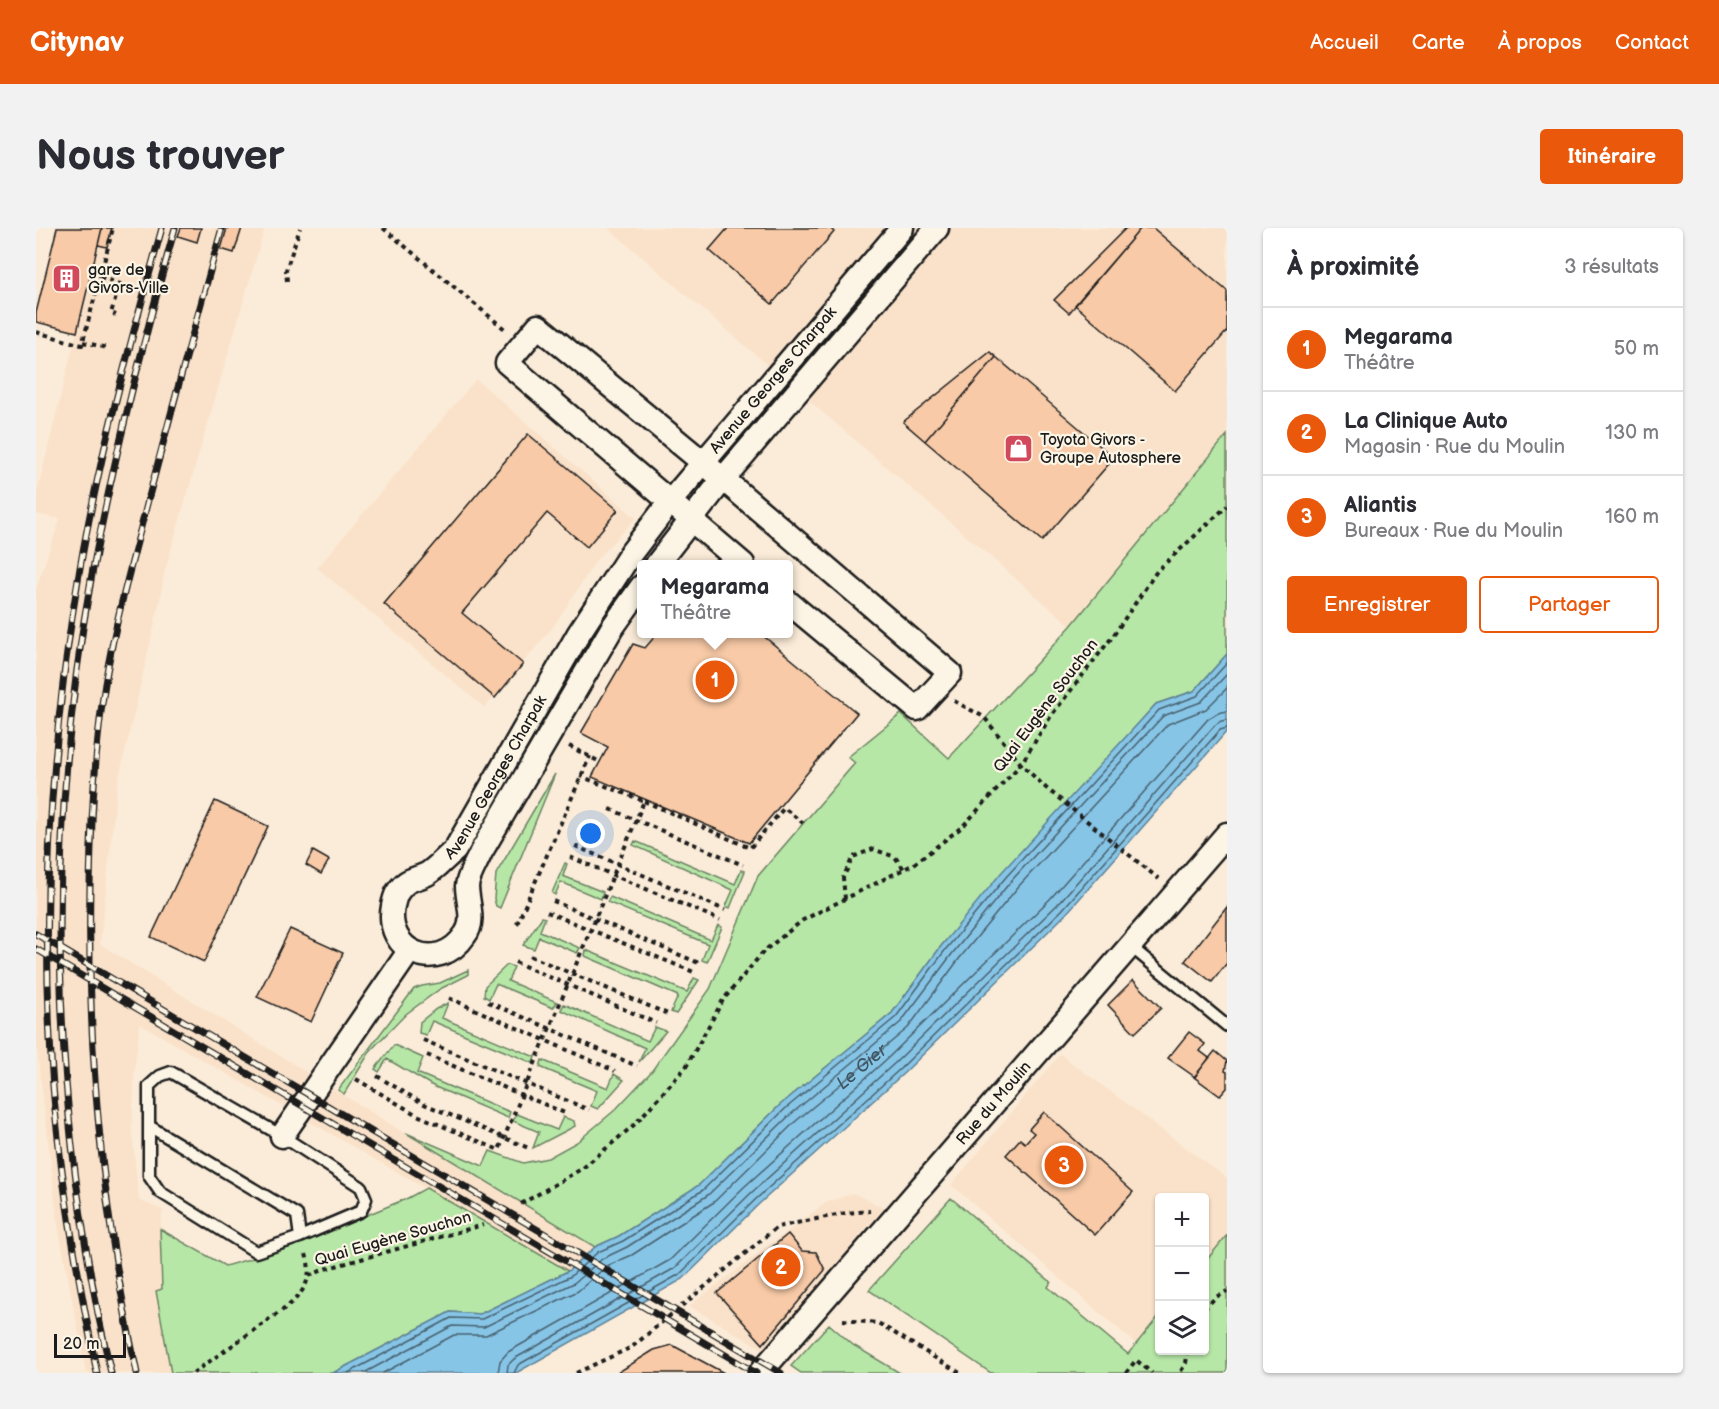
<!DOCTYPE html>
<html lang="fr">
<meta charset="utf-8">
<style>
body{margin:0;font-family:"Balsamiq Sans",sans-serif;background:#f2f2f3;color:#2b2b33}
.controls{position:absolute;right:18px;bottom:18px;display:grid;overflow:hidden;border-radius:6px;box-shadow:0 2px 4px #0004}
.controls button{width:54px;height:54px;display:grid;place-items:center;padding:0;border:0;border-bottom:2px solid #e1e1e2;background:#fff;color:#2b2b33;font:30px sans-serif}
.scale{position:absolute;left:18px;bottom:15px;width:72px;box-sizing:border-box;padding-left:6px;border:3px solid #1c1c1c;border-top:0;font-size:16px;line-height:21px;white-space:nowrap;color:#1c1c1c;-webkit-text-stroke:4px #fcf5e5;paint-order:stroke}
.you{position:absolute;left:555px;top:606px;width:21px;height:21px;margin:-15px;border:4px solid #fff;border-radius:50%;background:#1a73e8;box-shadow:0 0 0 9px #1a73e833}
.badge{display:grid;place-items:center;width:39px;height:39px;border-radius:50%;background:#ea580c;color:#fff;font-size:20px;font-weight:700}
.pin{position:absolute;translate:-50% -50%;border:3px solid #fff;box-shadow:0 2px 6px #0006}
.popup{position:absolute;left:601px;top:332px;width:156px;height:78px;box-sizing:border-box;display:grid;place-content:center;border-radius:6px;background:#fff;filter:drop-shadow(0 2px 4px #0005);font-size:20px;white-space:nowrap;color:#7c7c81}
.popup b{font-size:22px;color:#2b2b33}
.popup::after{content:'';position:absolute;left:50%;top:100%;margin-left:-12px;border:12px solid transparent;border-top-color:#fff}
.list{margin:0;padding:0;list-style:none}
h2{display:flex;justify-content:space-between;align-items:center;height:78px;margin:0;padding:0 24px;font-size:26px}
h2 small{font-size:20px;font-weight:400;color:#7c7c81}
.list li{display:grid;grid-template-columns:39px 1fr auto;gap:18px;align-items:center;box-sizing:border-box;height:84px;padding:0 24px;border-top:2px solid #e1e1e2}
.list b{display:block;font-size:22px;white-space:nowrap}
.list p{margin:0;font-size:20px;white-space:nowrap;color:#7c7c81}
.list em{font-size:20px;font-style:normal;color:#7c7c81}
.actions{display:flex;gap:12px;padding:18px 24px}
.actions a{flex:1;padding:14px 0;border:2px solid #ea580c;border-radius:6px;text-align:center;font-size:21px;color:#ea580c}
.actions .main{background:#ea580c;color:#fff}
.icon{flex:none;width:33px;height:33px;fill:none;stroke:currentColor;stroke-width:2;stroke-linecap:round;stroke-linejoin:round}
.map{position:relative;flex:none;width:1191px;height:1145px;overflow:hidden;border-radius:6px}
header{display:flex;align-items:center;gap:36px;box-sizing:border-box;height:84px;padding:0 30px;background:#ea580c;color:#fff}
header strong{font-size:28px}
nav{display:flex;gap:33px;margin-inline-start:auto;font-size:21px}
.intro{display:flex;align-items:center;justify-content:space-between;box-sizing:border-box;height:144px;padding:0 36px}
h1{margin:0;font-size:42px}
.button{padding:15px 27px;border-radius:6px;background:#ea580c;color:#fff;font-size:21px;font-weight:700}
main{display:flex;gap:36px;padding:0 36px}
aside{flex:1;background:#fff;border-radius:6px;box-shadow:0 2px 4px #0004}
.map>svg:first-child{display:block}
.built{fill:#fae2ca}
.green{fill:#b7e7a7;stroke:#6a8262;stroke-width:1.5}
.water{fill:#87c5e7;stroke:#5c8196;stroke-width:1.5}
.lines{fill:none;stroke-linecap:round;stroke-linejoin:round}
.shore{stroke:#47606d;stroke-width:1.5}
.building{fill:#f8caa7;stroke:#1c1c1c;stroke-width:1.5}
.service-casing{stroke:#1c1c1c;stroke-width:15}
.minor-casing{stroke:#1c1c1c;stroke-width:27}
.path{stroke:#1c1c1c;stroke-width:4;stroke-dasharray:4.5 4.5;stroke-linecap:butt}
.service{stroke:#fcf5e5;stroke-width:10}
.minor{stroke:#fcf5e5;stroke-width:22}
.rail-casing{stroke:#1c1c1c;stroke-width:7}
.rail{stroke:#fcf5e5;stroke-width:4.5;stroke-dasharray:14;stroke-linecap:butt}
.labels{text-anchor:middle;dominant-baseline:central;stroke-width:4.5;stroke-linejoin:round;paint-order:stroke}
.poi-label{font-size:16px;fill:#1c1c1c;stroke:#fcf5e5;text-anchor:start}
.street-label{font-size:16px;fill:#1c1c1c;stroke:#fcf5e5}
.water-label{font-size:18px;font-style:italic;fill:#415763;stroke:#fcf5e5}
</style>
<header>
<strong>Citynav</strong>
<nav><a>Accueil</a><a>Carte</a><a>À propos</a><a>Contact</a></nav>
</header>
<div class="intro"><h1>Nous trouver</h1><a class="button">Itinéraire</a></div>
<main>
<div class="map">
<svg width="1191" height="1145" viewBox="0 0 1191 1145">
<rect width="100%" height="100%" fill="#fbecd9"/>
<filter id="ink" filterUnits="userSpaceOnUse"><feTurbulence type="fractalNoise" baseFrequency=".0167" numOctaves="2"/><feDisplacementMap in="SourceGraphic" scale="12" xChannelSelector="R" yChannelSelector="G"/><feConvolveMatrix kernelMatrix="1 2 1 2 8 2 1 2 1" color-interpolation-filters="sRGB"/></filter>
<g filter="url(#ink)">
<!-- built -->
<path class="built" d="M66 0H229L128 346 124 373 81 559 64 716 385 915 559 1019 532 1043 104 796 99 837 96 903 103 972 127 982 124 1001 126 1061 120 1064 135 1145H50L22 998 0 813V360L24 291 0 286V268Z
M572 0H1191V207L1035 398Z
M440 151 600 290 561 331 518 398 449 480 281 340Z
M1024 826 1191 950V1007L1169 1034 1168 970H1124L1123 1088 1100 1116 915 957Z
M817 965 848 980 728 1122 653 1078 789 975Z"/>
<!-- green -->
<path class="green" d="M1191 207V426L1158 463 1120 476 906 717 856 785 744 877 663 957 583 1008 559 1019 370 905 447 938 454 923 487 935 512 930 541 914 579 882 615 844 674 761 722 648 819 535 812 529 865 486 913 530 1035 398Z
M519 546 464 680 460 678 458 671 460 646Z
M599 613 699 656 705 642 709 643 694 680 690 678 697 662 597 617Z
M529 635 531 636 527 648 567 664 565 671 525 654 519 667 516 665Z
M574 669 675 712 682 697 686 699 671 734 666 732 672 716 571 674Z
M506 689 509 690 504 703 544 720 541 725 503 709 498 721 487 717Z
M550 722 651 764 658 750 663 752 640 786 635 784 642 768 549 728Z
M471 737 478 739 472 753 521 774 517 780 460 756 453 771 448 768 449 758Z
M432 742V747L404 761 370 786 335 822 308 866 302 862 378 761 386 758 404 755Z
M412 775 406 790 499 829 497 835 396 793 390 807 383 805 384 794 400 781Z
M528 776 612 813 619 799 630 803 603 834 609 820 525 782Z
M358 817 387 830 381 845 474 884 472 890 397 858 351 831 343 844 339 841Z
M506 832 572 860 578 846 588 852 562 881 555 878 561 863 504 839Z
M481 886 521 902 527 889 538 893 539 898 497 920 503 904 477 893Z
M390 960 532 1043 444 1086 414 1084 297 1145H135L120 1063 126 1061 124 1001 189 1038 249 1021 372 970Z
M915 970 1015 1054 1012 1059 1092 1126 1123 1088 1124 1122H1168L1169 1034 1191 1007V1145H955L833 1062Z
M793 1096 817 1117 864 1145H765L755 1138Z"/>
<!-- water -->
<path class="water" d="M1191 426V503L1171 526 1030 686 868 845 723 976 647 1051 480 1145H297L414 1084 444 1086 532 1043 559 1019 583 1008 663 957 744 877 856 785 906 717 965 645 1120 476 1158 463Z"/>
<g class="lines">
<!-- shore -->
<g class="shore">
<path d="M312 1145 415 1090 446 1091 535 1048 562 1024 587 1013 667 962 749 881 860 789 910 721 970 649 1123 482 1161 468 1191 435"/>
<path d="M328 1145 416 1098 448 1099 538 1055 566 1031 591 1019 672 967 754 887 865 794 916 726 975 653 1127 488 1165 474 1191 446"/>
<path id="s1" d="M347 1145 418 1107H450L542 1063 571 1038 596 1027 678 974 760 893 872 800 923 731 982 659 1132 496 1170 481 1191 460"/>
<path d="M462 1145 464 1133 472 1124 634 1032 708 959 853 829 1014 671 1172 491 1182 485 1191 483"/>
<path d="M471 1145 472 1137 478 1131 639 1040 714 966 859 835 1021 677 1179 497 1185 493 1191 492"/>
<path d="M478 1145 482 1137 644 1046 719 972 864 841 1026 682 1184 502 1191 500"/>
</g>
</g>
<!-- building -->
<path class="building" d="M21 0H66L41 104 0 94V85Z
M66 0H76L71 19 62 17Z
M145 0H165L161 14 142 8Z
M191 0H206L198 25 185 21Z
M692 0H794L798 4 736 76 673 22Z
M1090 0H1105L1033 85 1018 72Z
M1105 0H1117L1191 63V103L1139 163 1039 77Z
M954 124 960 129 889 213 867 194Z
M960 129 1078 230 1006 313 889 213Z
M492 206 582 282 551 319 511 285 426 385 487 436 459 470 348 376Z
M621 406H725L821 485 713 615 556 549 572 519 545 505 597 416 609 420Z
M179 573 232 598 168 734 115 709Z
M277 623 293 632 285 646 270 637Z
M1191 679V735L1176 754 1149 733Z
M254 701 307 725 275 794 221 769Z
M1097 752 1125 780 1099 805 1072 777Z
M1153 804 1169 816 1164 823 1173 830 1159 849 1132 830Z
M1179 823 1191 833 1189 843 1191 844V860L1184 868 1158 849Z
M1008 884 1097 964 1059 1007 970 927 984 911 989 915 998 905 993 901Z
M752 1006 766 1023 780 1024 789 1042 727 1116 681 1065Z
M636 1117 688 1145H581L618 1122Z"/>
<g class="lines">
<defs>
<path id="service" d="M1094 718 1191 798
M135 844 246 908 325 959 330 971 325 983 264 1009 220 1024 124 964 113 948V858L124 848Z
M113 898 261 987 264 1009"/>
<g id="minor">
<path d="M621 336 687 251 901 0"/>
<path d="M707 336 471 135 502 98 687 251 914 445 881 481 752 374"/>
<path id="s2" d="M606 358 576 400 445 624C441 634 432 648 431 658 431 674 440 693 429 707 402 747 348 724 357 678 358 673 359 669 361 665 371 650 376 653 391 646 401 640 410 629 419 622L543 405 595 325 633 275 866 0"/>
<path d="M246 908 374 722"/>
<path id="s3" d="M724 1145 1191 606"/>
</g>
</defs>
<!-- service casing -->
<use href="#service" class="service-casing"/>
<!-- minor casing -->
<use href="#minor" class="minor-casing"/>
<!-- path -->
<path class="path" d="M347 0 470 102
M64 49 84 56 75 85 80 87
M251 53 250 42 264 0
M0 104 46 117 77 0
M47 114 71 120
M918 473 948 489 985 536 1010 560 1123 651
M533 518 564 534
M608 573 714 620 748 580 767 595
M574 581 707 637
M539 618 689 682
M534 629 684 692
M809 671 807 650 817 629 837 621 859 629 868 641
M517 673 665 736
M511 684 660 745
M481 696 554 528
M494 728 634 787
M479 734 620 795
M413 770 579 843
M452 774 601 838
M387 812 553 882
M391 827 529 885
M341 848 388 876 495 921
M320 851 381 887 463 922 608 573 544 548
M485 976 547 940 599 896 650 839 687 772 728 723 767 692 878 636 926 599 985 536 1015 488 1077 408 1121 343 1191 278
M273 1048 289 1041 447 997
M1168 1081 1180 1069 1191 1063
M807 1092 842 1095 924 1145
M1145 1143 1150 1135 1152 1122
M157 1145 251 1079C270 1062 278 1049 269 1023
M540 1145 596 1119 741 999 810 985 834 983
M1090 1145 1100 1132 1116 1145"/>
<!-- service -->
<use href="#service" class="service"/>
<!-- minor -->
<use href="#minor" class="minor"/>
<defs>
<path id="rail" d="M0 706 745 1145
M0 721 720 1145
M61 1145C39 1035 19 923 14 810 6 654 17 495 44 340 64 225 95 112 126 0
M75 1145C14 885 8 609 56 346 78 229 107 114 139 0
M101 1145C66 985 51 820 54 657 55 597 58 536 66 476 75 408 94 342 111 276 135 184 160 92 186 0"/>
</defs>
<!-- rail casing -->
<use href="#rail" class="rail-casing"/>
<!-- rail -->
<use href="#rail" class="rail"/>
</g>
</g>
<!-- icons -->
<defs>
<symbol id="building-square" viewBox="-11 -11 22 22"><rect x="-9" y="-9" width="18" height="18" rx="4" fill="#d1495b" stroke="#fcf5e5"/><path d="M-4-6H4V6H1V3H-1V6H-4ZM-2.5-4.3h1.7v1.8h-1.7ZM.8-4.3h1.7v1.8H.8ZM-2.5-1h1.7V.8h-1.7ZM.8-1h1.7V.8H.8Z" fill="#fff"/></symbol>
<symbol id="shop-square" viewBox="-11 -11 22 22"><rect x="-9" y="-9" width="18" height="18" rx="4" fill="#d1495b" stroke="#fcf5e5"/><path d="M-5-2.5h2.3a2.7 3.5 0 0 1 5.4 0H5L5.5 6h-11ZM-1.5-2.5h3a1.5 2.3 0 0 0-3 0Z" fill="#fff"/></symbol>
</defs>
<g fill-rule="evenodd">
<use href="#building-square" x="14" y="34" width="33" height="33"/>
<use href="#shop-square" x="966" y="204" width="33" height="33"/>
</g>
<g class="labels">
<!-- poi labels -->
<g class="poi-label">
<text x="52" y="42">gare de<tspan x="52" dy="18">Givors-Ville</tspan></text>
<text x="1004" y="212">Toyota Givors -<tspan x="1004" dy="18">Groupe Autosphere</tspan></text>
</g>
<!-- street labels -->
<g class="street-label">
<text stroke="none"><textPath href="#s2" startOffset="1168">Avenue Georges Charpak</textPath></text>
<text transform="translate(1010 478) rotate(-53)">Quai Eugène Souchon</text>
<text stroke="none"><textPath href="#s2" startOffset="682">Avenue Georges Charpak</textPath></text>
<text stroke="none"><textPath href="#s3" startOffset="357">Rue du Moulin</textPath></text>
<text transform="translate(357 1011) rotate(-16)">Quai Eugène Souchon</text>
</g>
<!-- water labels -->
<g class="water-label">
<text stroke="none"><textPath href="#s1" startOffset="578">Le Gier</textPath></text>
</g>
</g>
</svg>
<div class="controls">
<button>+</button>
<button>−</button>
<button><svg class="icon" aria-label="layers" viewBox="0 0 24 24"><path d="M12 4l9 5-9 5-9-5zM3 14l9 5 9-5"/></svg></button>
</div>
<div class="scale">20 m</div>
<div class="you"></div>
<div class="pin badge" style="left:679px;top:452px">1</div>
<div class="popup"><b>Megarama</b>Théâtre</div>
<div class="pin badge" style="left:745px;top:1039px">2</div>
<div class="pin badge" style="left:1028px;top:937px">3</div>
</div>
<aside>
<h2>À proximité<small>3 résultats</small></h2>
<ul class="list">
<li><span class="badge">1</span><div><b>Megarama</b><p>Théâtre</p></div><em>50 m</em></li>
<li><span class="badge">2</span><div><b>La Clinique Auto</b><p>Magasin · Rue du Moulin</p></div><em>130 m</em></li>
<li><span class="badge">3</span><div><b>Aliantis</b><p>Bureaux · Rue du Moulin</p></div><em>160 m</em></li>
</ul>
<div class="actions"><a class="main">Enregistrer</a><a>Partager</a></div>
</aside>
</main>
